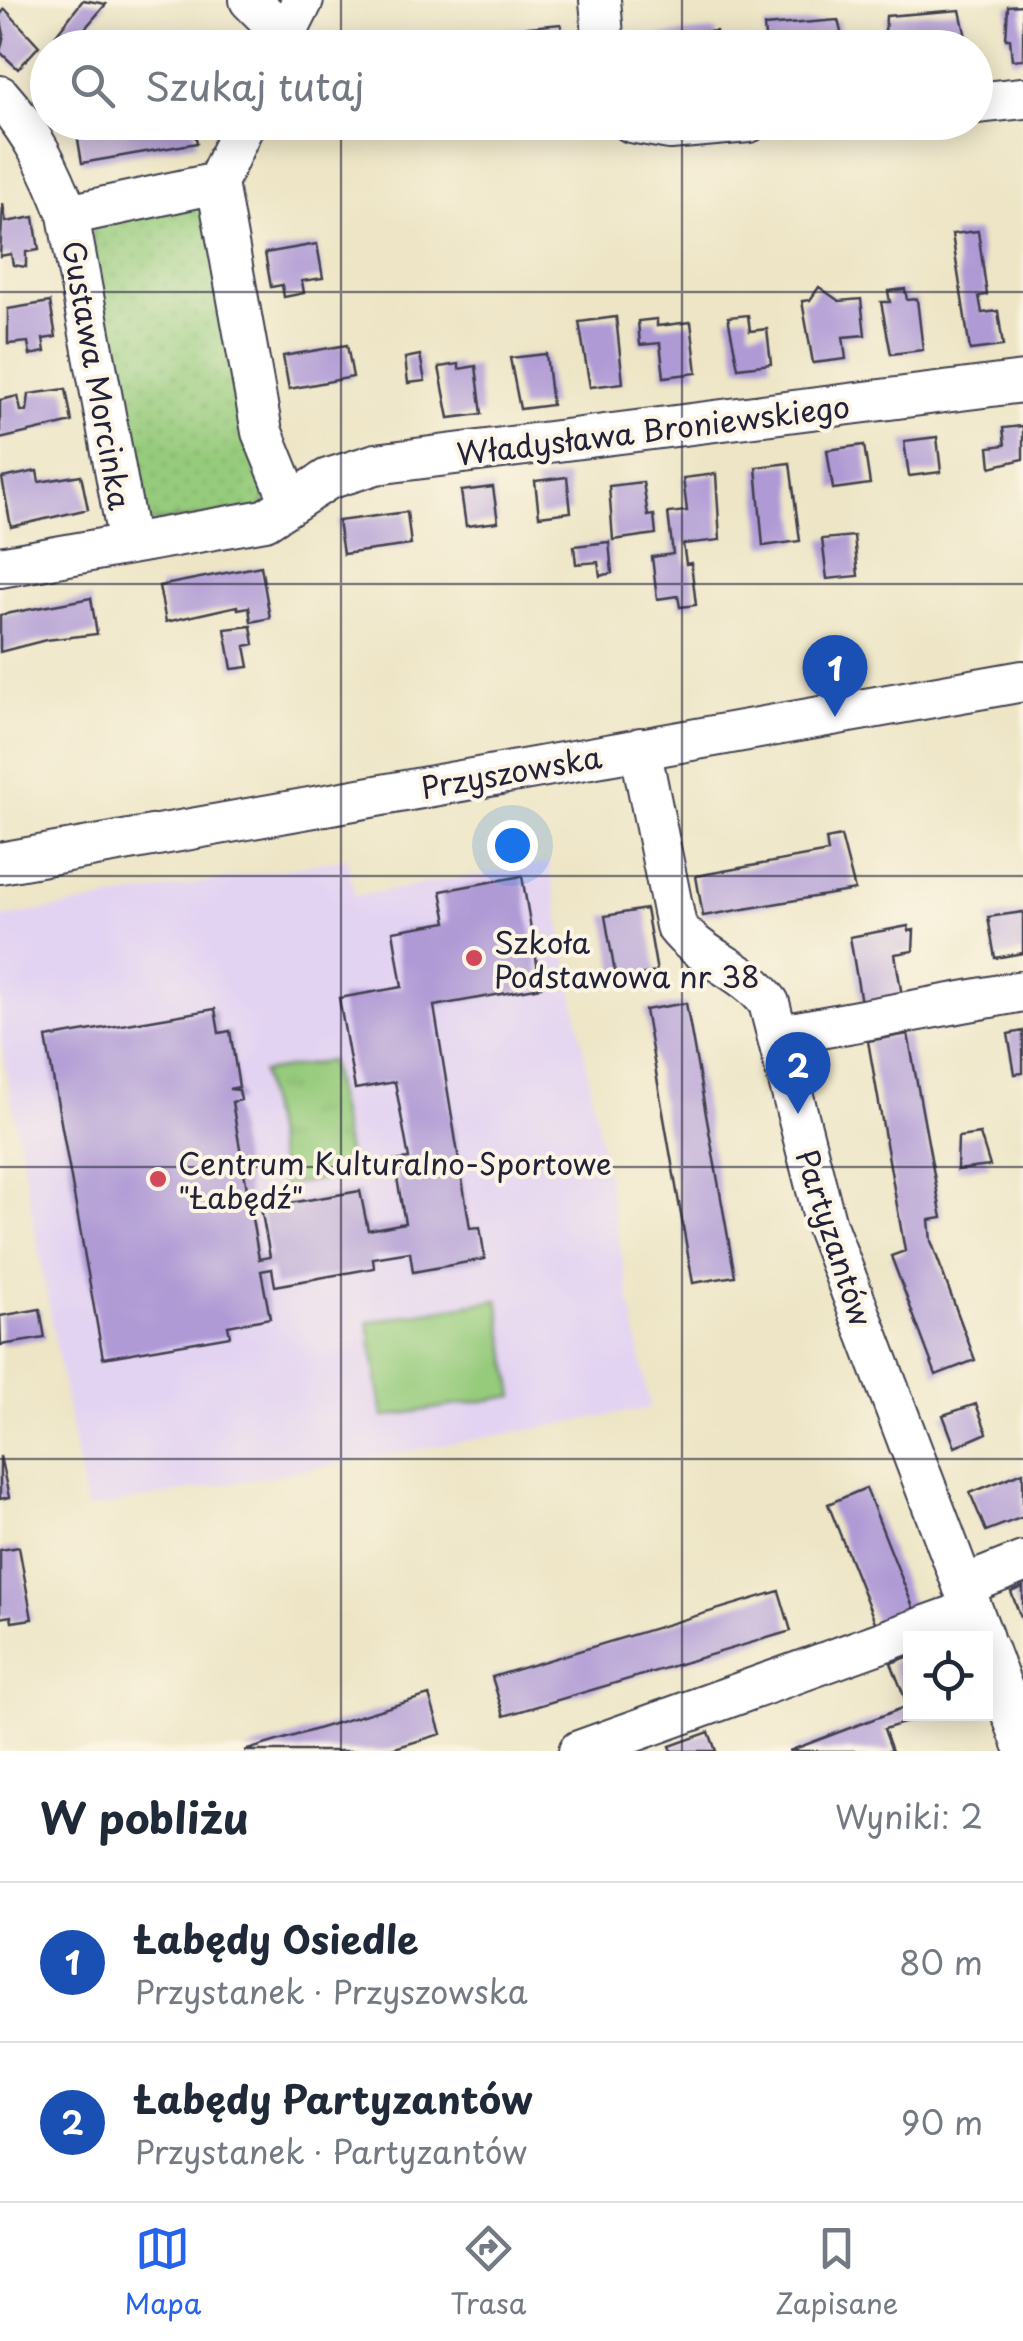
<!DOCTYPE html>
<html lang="pl">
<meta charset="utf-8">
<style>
body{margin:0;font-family:"Playpen Sans",sans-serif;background:#f2f2f3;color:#1f2937}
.controls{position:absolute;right:30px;bottom:30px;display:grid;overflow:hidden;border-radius:0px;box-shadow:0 5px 25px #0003}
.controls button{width:90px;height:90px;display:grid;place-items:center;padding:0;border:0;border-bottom:2px solid #e0e1e3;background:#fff;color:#1f2937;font:50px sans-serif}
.you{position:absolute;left:512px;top:845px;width:35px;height:35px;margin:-25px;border:8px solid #fff;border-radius:50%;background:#1a73e8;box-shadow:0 0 0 15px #1a73e833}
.badge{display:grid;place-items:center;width:65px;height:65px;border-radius:50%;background:#2563eb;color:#fff;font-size:32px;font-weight:700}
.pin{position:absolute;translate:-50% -82px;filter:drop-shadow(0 2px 5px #0008)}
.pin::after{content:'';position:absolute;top:52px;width:35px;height:30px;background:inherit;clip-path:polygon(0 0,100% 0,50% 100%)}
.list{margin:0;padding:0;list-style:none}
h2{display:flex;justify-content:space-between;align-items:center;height:130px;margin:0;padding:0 40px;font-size:42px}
h2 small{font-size:32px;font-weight:400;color:#747a83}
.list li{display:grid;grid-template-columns:65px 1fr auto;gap:30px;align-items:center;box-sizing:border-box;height:160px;padding:0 40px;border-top:2px solid #e0e1e3}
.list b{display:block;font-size:38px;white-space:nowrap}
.list p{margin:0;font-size:32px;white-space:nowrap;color:#747a83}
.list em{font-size:32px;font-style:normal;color:#747a83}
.icon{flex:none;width:55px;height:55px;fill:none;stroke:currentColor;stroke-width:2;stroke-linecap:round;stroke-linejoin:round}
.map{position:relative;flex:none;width:1023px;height:1751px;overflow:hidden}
.search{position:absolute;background:#fff;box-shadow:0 5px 25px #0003;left:30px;right:30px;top:30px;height:110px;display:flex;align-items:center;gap:25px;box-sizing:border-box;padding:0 35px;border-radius:55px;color:#747a83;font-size:38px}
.sheet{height:450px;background:#fff}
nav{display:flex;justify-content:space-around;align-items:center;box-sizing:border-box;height:140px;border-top:2px solid #e0e1e3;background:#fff;font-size:28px;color:#747a83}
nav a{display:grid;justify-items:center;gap:5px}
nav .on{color:#2563eb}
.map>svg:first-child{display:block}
.built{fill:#e3d3f2}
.grass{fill:url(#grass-dots);stroke:#5c765c;stroke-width:2.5}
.park{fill:url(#park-tufts);stroke:#5c765c;stroke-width:2.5}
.pitch{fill:#96cb7c;stroke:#5c765c;stroke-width:2.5}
.building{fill:#af9ad5}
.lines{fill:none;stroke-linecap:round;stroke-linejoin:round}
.minor-casing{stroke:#403f50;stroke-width:44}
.minor{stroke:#fff;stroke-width:40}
.grid{fill:none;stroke:#22223b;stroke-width:2.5;stroke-opacity:0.55}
.poi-dot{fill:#d1495b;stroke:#fcf5e5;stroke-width:4}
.labels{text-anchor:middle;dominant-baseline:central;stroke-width:8;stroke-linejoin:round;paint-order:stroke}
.street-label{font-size:30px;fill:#22223b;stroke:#fcf5e5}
.poi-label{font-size:30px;fill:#22223b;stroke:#fcf5e5;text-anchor:start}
</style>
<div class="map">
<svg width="1023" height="1751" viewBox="0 0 1023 1751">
<defs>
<pattern id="grass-dots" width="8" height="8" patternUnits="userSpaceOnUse" patternTransform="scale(2.5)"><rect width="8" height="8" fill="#96cb7c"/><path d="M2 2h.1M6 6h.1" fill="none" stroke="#81ae6c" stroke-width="1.8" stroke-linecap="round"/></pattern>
<pattern id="park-tufts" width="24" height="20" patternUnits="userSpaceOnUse" patternTransform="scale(2.5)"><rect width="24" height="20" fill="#96cb7c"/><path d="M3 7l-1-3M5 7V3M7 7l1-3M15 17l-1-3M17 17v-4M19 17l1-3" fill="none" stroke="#81ae6c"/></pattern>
</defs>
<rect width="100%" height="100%" fill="#fcf5e5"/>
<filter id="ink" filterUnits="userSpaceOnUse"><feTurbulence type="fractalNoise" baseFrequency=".01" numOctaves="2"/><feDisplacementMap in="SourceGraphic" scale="20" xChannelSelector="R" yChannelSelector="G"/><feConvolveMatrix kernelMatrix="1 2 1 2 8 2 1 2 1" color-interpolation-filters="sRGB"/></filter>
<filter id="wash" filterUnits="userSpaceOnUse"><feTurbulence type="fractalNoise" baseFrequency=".0048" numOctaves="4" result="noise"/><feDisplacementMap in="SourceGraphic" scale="40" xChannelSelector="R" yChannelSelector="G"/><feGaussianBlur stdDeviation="2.25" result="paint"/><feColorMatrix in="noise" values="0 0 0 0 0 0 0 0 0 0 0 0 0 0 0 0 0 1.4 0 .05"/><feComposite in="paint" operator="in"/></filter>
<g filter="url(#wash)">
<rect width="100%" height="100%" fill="#ede5c5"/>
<!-- built -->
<path class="built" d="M347 858 355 896 549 863 650 1408 86 1509 0 1039V918Z"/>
<!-- grass -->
<path class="grass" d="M206 204 274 482 260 509 141 524 91 232 97 224Z"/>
<!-- park -->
<path class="park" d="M330 1061 351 1174 283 1186 262 1072Z"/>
<!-- pitch -->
<path class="pitch" d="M498 1300 514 1396 383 1417 368 1322Z"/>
<g id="blocks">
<!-- building -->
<path class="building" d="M83 0 106 4 68 48 56 35Z
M1023 5V59L1012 60 1010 39H1006L1008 6Z
M5 9 39 46 18 69 0 52 4 35 0 15Z
M960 10 967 42 964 48H884L886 16Z
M838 20 845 48H766L764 26Z
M561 24 563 48H509L508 29Z
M716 31 718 48H643L642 37Z
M75 122H110L111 128 143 122H198L199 126 194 128 197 143 82 163Z
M3 204 6 222 34 217 39 250 26 252V267L13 265 11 254 0 256Z
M978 231 987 295 979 296 982 313 998 311 1003 346 970 350 952 234Z
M317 244 323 278 302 281 304 293 284 297 282 285 271 287 265 253Z
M819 287 839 301 861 299 865 335 843 337 846 359 813 363 802 301 810 300Z
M905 289 907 300 917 299 923 350 891 354 881 302H890L888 291Z
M50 302 56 337 43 339 45 352 30 355 28 342 8 344V309Z
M748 315 750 331 767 329 771 364 738 368 728 317Z
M616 317 623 383 590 387 579 322Z
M657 319V326L691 322 697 373 664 377 660 343 640 345 638 321Z
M347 345 353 377 289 389 283 356Z
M546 354 552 405 520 409 510 358Z
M420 355 425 381 408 383 405 358Z
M459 364V369L476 366 482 414 449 418 439 367Z
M66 389 72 422 0 439V400L18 396 21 411H27L29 394Z
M1023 426V459L991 467 989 447 1005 445 1003 428Z
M937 437 941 472 909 476 904 441Z
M864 445 870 484 833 489 827 450Z
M790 463 800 541 763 546 756 467Z
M37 471 39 482 81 475 88 509 11 527 2 478Z
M716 474 720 540 683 544 686 564 691 563 696 605 680 607 678 596 657 599 652 557 673 554 668 513 687 511 683 478Z
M567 477 571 512 539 516 535 481Z
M643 482 648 516 654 515 656 534 613 540 609 486Z
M493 487 498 522 466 526 461 491Z
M407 512 411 545 343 554 338 521Z
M854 536 858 576 827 579 822 539Z
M609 542 612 573 600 576 598 562 576 564 574 546Z
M261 566 270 618 251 622 249 607 238 609 237 606 166 622 159 586Z
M91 598 97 634 46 640 0 652V615Z
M251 626 254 644 245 646 249 667 232 669 225 629Z
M841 836 855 890 703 916 696 876 828 852 826 839Z
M522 876 541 987 434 1006 470 1228 480 1227 485 1259 413 1272 410 1252 373 1258 374 1268 275 1286 272 1269 261 1271 270 1318 228 1326 230 1336 103 1358 46 1038 215 1009 219 1033 230 1031 239 1087 229 1089 239 1090 241 1100 232 1102 259 1259 270 1257 261 1208 360 1191 368 1230 405 1223 394 1161 409 1159 395 1082 355 1089 339 998 402 987 393 931 447 922 441 891Z
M646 909 657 972 616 979 605 916Z
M1023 912V953L995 958 988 917Z
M908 926 909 931 914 930 913 951 895 954 902 996 861 1003 850 937Z
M686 1003 735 1276 693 1283 645 1010Z
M1023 1031V1073L1015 1074 1008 1034Z
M908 1034 942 1218 929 1220 931 1241 975 1360 936 1375 891 1256 905 1251 868 1041Z
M980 1134 990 1166 957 1170 958 1137Z
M40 1309 45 1338 1 1345 0 1316Z
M976 1404 987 1433 955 1447 943 1415Z
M0 1456 9 1497 0 1499Z
M1023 1472V1517L986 1531 970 1493Z
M866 1488 915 1612 877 1627 828 1504Z
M19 1547 32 1619 12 1622 11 1616 0 1618V1550Z
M1023 1587V1623L1011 1592Z
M779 1591 791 1631 504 1716 492 1677Z
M910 1656V1714H933L884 1729 892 1751H789L908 1706 891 1663Z
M429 1695 441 1734 385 1751H244Z
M709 1732 716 1751H672L670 1746Z"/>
</g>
</g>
<g filter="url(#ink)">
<use href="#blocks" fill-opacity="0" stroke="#403f50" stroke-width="2.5"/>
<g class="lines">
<defs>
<path id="minor" d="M250 0 285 35
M600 0 604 48
M279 48 303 0
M0 96C33 133 51 170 68 215L129 544
M976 103 1023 98
M631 122 670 129 749 122
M217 183 262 432 291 503
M217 183 245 122
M68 215 217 183
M0 567 265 520 328 479 376 464 1023 382
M640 748 676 926C701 959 745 969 769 1003L826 1225 983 1638
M0 863 1023 681
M781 1035 1023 991
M963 1586 1023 1562
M986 1646 1023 1743
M579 1751 971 1610"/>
</defs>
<!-- minor casing -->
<use href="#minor" class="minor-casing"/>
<!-- minor -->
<use href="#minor" class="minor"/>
</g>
</g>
<!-- grid -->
<path class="grid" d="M341 0V48M682 0V48M341 122V1751M682 122V1751M0 292H1023M0 584H1023M0 876H1023M0 1167H1023M0 1459H1023"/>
<!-- markers -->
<g class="poi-dot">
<circle cx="474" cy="958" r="10"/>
<circle cx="158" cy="1179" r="10"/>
</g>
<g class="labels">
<!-- street labels -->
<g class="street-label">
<text transform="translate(98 375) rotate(80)">Gustawa Morcinka</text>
<text transform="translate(653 429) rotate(-7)">Władysława Broniewskiego</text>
<text transform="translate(511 771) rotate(-10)">Przyszowska</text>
<text transform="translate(835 1237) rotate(72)">Partyzantów</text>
</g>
<!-- poi labels -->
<g class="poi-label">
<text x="494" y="941">Szkoła<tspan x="494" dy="34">Podstawowa nr 38</tspan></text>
<text x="178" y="1162">Centrum Kulturalno-Sportowe<tspan x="178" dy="34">"Łabędź"</tspan></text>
</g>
</g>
</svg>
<div class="controls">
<button><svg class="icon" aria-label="locate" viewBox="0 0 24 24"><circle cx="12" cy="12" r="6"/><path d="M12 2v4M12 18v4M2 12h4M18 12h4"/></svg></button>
</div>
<div class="you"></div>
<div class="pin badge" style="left:835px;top:717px;background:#1a4fb4">1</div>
<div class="pin badge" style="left:798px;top:1114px;background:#1a4fb4">2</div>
<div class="search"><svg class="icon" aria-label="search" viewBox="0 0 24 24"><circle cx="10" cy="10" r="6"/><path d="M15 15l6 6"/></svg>Szukaj tutaj</div>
</div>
<section class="sheet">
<h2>W pobliżu<small>Wyniki: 2</small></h2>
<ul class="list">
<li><span class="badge" style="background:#1a4fb4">1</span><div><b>Łabędy Osiedle</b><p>Przystanek · Przyszowska</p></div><em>80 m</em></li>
<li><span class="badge" style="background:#1a4fb4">2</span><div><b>Łabędy Partyzantów</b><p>Przystanek · Partyzantów</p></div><em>90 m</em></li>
</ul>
</section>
<nav>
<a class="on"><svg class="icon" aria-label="map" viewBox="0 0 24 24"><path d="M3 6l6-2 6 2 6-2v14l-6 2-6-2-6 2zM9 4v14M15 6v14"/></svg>Mapa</a>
<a><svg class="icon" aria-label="directions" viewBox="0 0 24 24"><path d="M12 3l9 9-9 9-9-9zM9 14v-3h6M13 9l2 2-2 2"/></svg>Trasa</a>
<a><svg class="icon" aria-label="saved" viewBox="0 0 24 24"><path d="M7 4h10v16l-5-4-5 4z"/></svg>Zapisane</a>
</nav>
